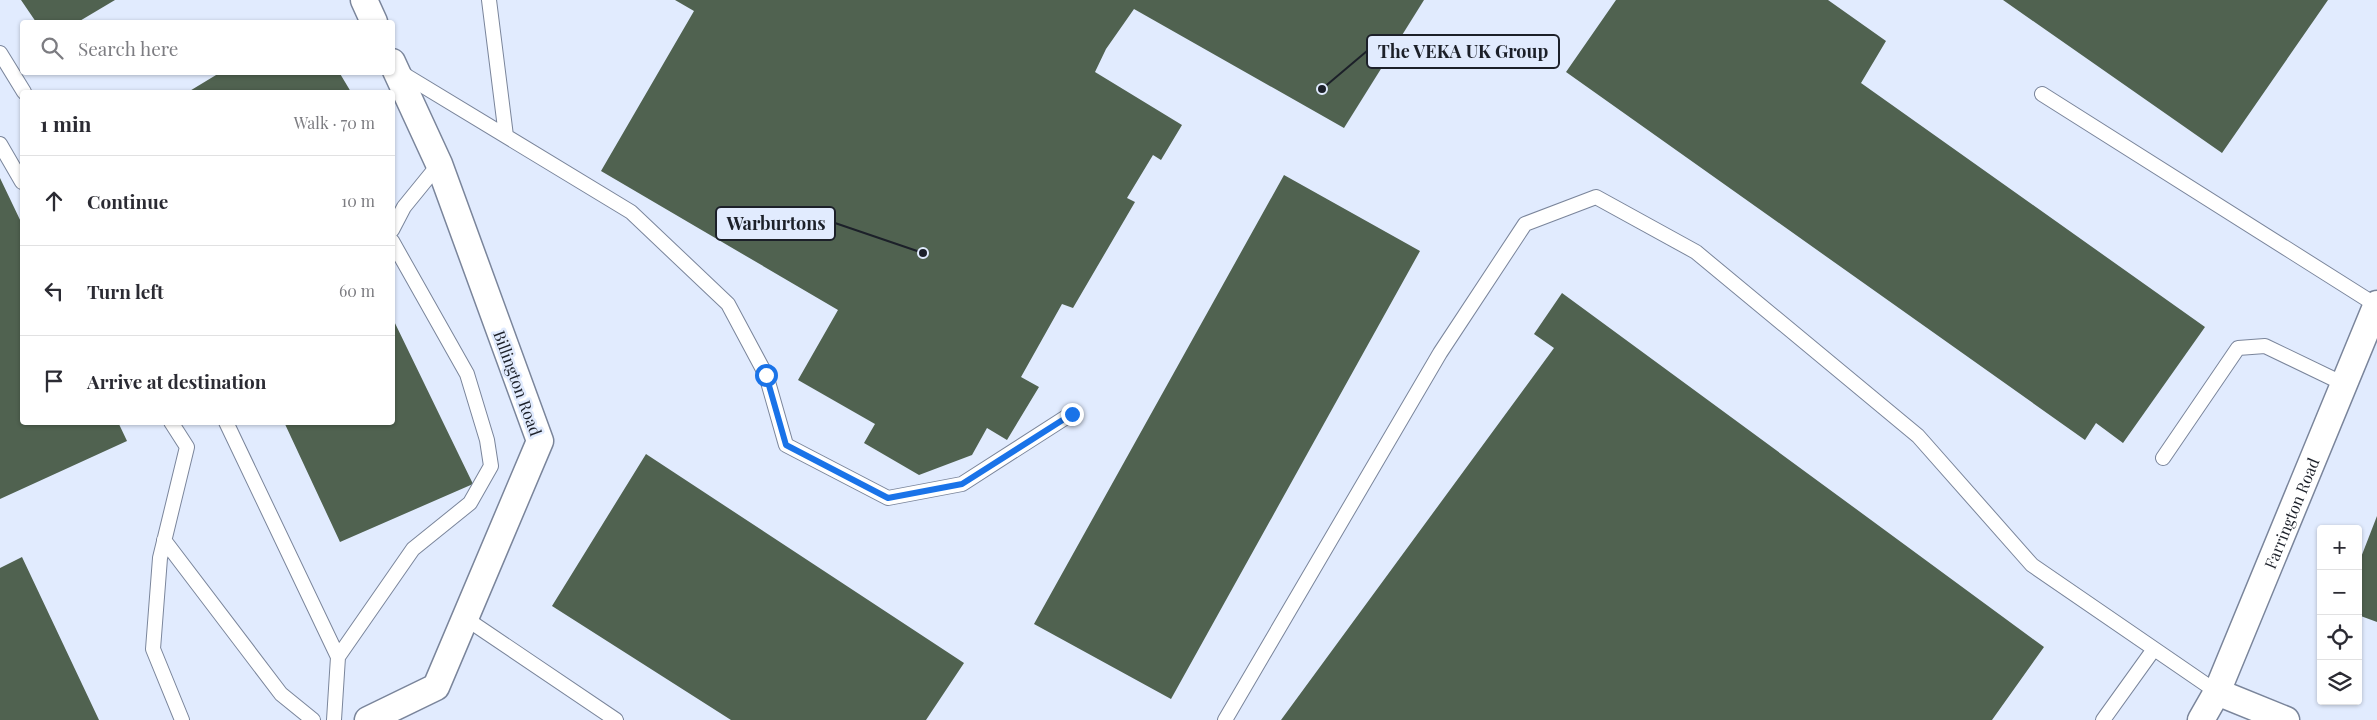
<!DOCTYPE html>
<meta charset="utf-8">
<style>
body{margin:0;font-family:"Playfair Display",serif;background:#f7f7f7;color:#2b2b33}
.controls{position:absolute;right:15px;bottom:15px;display:grid;overflow:hidden;border-radius:5px;box-shadow:0 1px 4px #0004}
.controls button{width:45px;height:45px;display:grid;place-items:center;padding:0;border:0;border-bottom:1px solid #e1e1e2;background:#fff;color:#2b2b33;font:25px sans-serif}
.stop{position:absolute;width:15px;height:15px;margin:-11px;border:4px solid #1a73e8;border-radius:50%;background:#fff}
.stop.end{background:#1a73e8;border-color:#fff;box-shadow:0 1px 5px #0008}
.list{margin:0;padding:0;list-style:none}
h2{display:flex;justify-content:space-between;align-items:center;height:65px;margin:0;padding:0 20px;font-size:21px}
h2 small{font-size:16px;font-weight:400;color:#7c7c81}
.list li{display:grid;grid-template-columns:32px 1fr auto;gap:15px;align-items:center;box-sizing:border-box;height:90px;padding:0 20px;border-top:1px solid #e1e1e2}
.list b{display:block;font-size:19px;white-space:nowrap}
.list em{font-size:16px;font-style:normal;color:#7c7c81}
.icon{flex:none;width:28px;height:28px;fill:none;stroke:currentColor;stroke-width:2;stroke-linecap:round;stroke-linejoin:round}
.map{position:relative;flex:none;width:2377px;height:720px;overflow:hidden}
.search{position:absolute;background:#fff;box-shadow:0 1px 4px #0004;left:20px;top:20px;width:375px;height:55px;display:flex;align-items:center;gap:12px;box-sizing:border-box;padding:0 18px;border-radius:5px;color:#7c7c81;font-size:19px}
.panel{position:absolute;background:#fff;box-shadow:0 1px 4px #0004;left:20px;top:90px;width:375px;height:335px;border-radius:5px}
.map>svg:first-child{display:block}
.building{fill:#506250}
.lines{fill:none;stroke-linecap:round;stroke-linejoin:round}
.lane-casing{stroke:#7a859b;stroke-width:16}
.street-casing{stroke:#7a859b;stroke-width:29}
.lane{stroke:#fff;stroke-width:14}
.street{stroke:#fff;stroke-width:26}
.route{stroke:#1a73e8;stroke-width:6}
.labels{text-anchor:middle;dominant-baseline:central;stroke-width:5;stroke-linejoin:round;paint-order:stroke}
.street-label{font-size:16px;fill:#1c2029;stroke:#e1ebfe}
.leader{fill:none;stroke:#1c2029;stroke-width:2}
.callout-dot{fill:#1c2029;stroke:#e1ebfe;stroke-width:2}
.callout{fill:#e1ebfe;stroke:#1c2029;stroke-width:2}
.callout-label{font-size:18px;text-anchor:middle;font-weight:bold;fill:#1c2029}
</style>
<div class="map">
<svg width="2377" height="720" viewBox="0 0 2377 720">
<rect width="100%" height="100%" fill="#e1ebfe"/>
<!-- building -->
<path class="building" d="M21 0H115L78 22H36Z
M675 0H1424L1344 128 1134 9 1106 49 1095 72 1182 125 1161 160 1153 155 1127 198 1135 202 1073 308 1062 304 1021 377 1039 387 1007 440 987 428 972 455 919 475 864 443 875 424 798 380 838 310 601 171 694 11Z
M1616 0H1828L1886 41 1861 83 2205 327 2123 443 2096 423 2085 440 1566 72Z
M2003 0H2328L2222 153Z
M221 72H339L351 92H188Z
M1284 175 1420 251 1171 699 1034 624Z
M0 178 22 224V422H118L127 441 0 499Z
M1562 293 2044 647 1992 720H1281L1554 348 1534 334Z
M392 317 473 484 340 542 284 422H392Z
M646 454 964 663 926 720H731L552 606Z
M2377 516V622L2358 615V565Z
M22 557 99 720H0V568Z"/>
<g class="lines">
<defs>
<path id="lane" d="M489 0 506 136
M0 53 24 92
M400 72 631 212 728 304 766 375 786 445 888 498 962 484 1071 414
M2042 94 2376 305
M0 144 22 182
M392 230 404 207 439 164
M171 422 187 447 160 558 153 649 182 720
M226 422 338 657 334 720
M2163 458 2238 348 2265 346 2344 384
M164 540 281 694 313 720
M465 618 616 720
M338 657 413 549 470 503 491 466 487 440 467 374 392 241
M1225 720 1440 353 1525 224 1596 197 1696 252 1918 436 2032 565 2217 692
M2103 720 2154 649"/>
<g id="street">
<path d="M364 0 374 22"/>
<path d="M2217 692 2286 720"/>
<path d="M368 720 436 687 540 441 439 164 392 62"/>
<path id="s1" d="M2201 720 2217 692 2377 304"/>
</g>
</defs>
<!-- lane casing -->
<use href="#lane" class="lane-casing"/>
<!-- street casing -->
<use href="#street" class="street-casing"/>
<!-- lane -->
<use href="#lane" class="lane"/>
<!-- street -->
<use href="#street" class="street"/>
</g>
<g class="lines">
<!-- route -->
<path class="route" d="M766 375 786 445 888 498 962 484 1072 414"/>
</g>
<g class="labels">
<!-- street labels -->
<g class="street-label">
<text transform="translate(518 383) rotate(70)">Billington Road</text>
<text stroke="none"><textPath href="#s1" startOffset="226">Farrington Road</textPath></text>
</g>
</g>
<!-- callouts -->
<path class="leader" d="M1322 89L1367 51M923 253L835 223"/>
<g class="callout-dot">
<circle cx="1322" cy="89" r="5"/>
<circle cx="923" cy="253" r="5"/>
</g>
<g class="callout">
<rect x="1367" y="35" width="192" height="33" rx="5"/>
<rect x="716" y="207" width="119" height="33" rx="5"/>
</g>
<g class="callout-label">
<text x="1463" y="58">The VEKA UK Group</text>
<text x="776" y="230">Warburtons</text>
</g>
</svg>
<div class="controls">
<button>+</button>
<button>−</button>
<button><svg class="icon" aria-label="locate" viewBox="0 0 24 24"><circle cx="12" cy="12" r="6"/><path d="M12 2v4M12 18v4M2 12h4M18 12h4"/></svg></button>
<button><svg class="icon" aria-label="layers" viewBox="0 0 24 24"><path d="M12 4l9 5-9 5-9-5zM3 14l9 5 9-5"/></svg></button>
</div>
<div class="stop" style="left:766px;top:375px"></div>
<div class="stop end" style="left:1072px;top:414px"></div>
<div class="search"><svg class="icon" aria-label="search" viewBox="0 0 24 24"><circle cx="10" cy="10" r="6"/><path d="M15 15l6 6"/></svg>Search here</div>
<section class="panel">
<h2>1 min<small>Walk · 70 m</small></h2>
<ul class="list">
<li><svg class="icon" aria-label="ahead" viewBox="0 0 24 24"><path d="M12 20V5M6 11l6-6 6 6"/></svg><div><b>Continue</b></div><em>10 m</em></li>
<li><svg class="icon" aria-label="left" viewBox="0 0 24 24"><path d="M17 20v-9H6M10 6l-5 5 5 5"/></svg><div><b>Turn left</b></div><em>60 m</em></li>
<li><svg class="icon" aria-label="arrive" viewBox="0 0 24 24"><path d="M6 21V4h12l-3 4 3 4H6"/></svg><div><b>Arrive at destination</b></div></li>
</ul>
</section>
</div>
